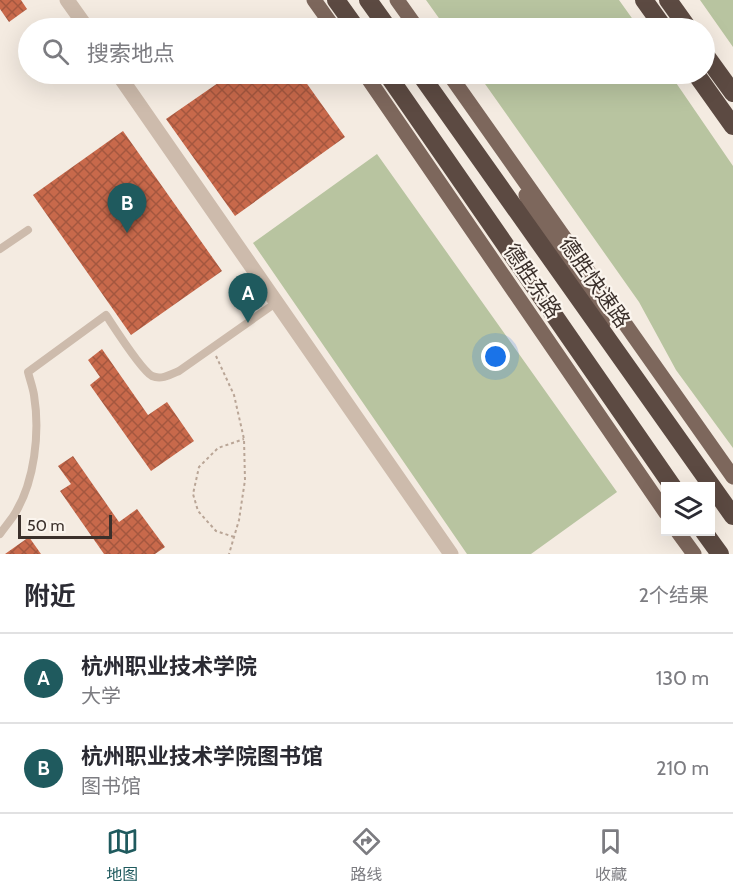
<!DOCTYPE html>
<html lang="zh">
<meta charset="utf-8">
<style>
body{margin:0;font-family:Cabin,"Noto Sans SC",sans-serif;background:#f7f7f7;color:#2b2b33}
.controls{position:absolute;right:18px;bottom:18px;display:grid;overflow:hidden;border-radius:0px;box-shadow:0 6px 24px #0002}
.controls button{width:54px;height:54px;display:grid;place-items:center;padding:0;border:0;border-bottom:2px solid #e1e1e2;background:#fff;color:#2b2b33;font:30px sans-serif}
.scale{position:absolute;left:18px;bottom:15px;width:94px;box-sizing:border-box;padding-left:6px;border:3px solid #3b302b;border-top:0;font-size:16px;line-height:21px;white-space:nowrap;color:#3b302b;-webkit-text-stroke:4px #fbf5ee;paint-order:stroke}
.you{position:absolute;left:496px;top:357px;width:21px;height:21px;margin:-15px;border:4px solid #fff;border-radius:50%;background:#1a73e8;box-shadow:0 0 0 9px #1a73e833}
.badge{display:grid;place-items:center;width:39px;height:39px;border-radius:50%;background:#1f5a5e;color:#fff;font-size:20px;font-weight:700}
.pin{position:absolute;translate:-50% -50px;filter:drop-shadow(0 2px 3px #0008)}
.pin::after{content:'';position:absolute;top:32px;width:21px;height:18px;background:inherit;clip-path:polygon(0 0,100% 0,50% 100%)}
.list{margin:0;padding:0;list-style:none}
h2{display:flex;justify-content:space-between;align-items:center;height:78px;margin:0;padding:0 24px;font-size:26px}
h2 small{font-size:20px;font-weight:400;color:#7c7c81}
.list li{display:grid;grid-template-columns:39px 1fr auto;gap:18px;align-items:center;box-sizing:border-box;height:90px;padding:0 24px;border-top:2px solid #e1e1e2}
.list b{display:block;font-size:22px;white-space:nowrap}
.list p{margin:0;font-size:20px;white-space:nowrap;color:#7c7c81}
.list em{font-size:20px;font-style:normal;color:#7c7c81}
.icon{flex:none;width:33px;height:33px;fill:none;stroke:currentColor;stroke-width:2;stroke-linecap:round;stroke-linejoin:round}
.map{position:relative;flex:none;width:733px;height:554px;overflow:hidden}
.search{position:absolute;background:#fff;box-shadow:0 6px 24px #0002;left:18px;right:18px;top:18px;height:66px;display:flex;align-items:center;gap:15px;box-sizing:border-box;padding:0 21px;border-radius:33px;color:#7c7c81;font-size:22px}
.sheet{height:258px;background:#fff}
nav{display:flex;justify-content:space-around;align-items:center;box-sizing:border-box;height:84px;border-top:2px solid #e1e1e2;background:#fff;font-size:16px;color:#7c7c81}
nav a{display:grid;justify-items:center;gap:3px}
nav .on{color:#1f5a5e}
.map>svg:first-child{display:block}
.green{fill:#b8c4a0}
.building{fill:url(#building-cross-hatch)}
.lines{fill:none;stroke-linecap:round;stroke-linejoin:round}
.path{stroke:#b9a596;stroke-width:2;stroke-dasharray:3 3;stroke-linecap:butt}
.lane{stroke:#cdbbac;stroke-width:8}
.street{stroke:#cdbbac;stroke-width:15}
.primary{stroke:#7d675c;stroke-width:15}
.highway{stroke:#5c4a42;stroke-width:18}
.labels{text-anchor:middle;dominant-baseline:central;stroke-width:4.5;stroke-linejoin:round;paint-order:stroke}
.street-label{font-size:21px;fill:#3b302b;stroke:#fbf5ee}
</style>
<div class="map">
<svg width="733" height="554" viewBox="0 0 733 554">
<defs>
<pattern id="building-cross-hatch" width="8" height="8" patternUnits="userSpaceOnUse" patternTransform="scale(1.5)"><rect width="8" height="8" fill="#c8694b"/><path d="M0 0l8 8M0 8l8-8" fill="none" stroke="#a4573f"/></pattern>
</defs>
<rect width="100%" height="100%" fill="#f4ebe1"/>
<!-- green -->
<path class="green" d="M426 0H619L639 28H446Z
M700 0H733V47Z
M478 74H670L733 166V448L676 370 639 302Z
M377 154 617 492 531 554H467L253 243Z"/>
<!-- building -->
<path class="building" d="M0 0H21L27 9 9 22 0 9Z
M231 74H300L345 137 235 216 166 119Z
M123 131 222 271 131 335 33 195Z
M102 349 148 415 167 402 194 441 151 471 90 385 100 377 88 360Z
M73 456 119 522 137 509 165 547 155 554H104L60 491 71 484 58 466Z
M29 537 41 554H5Z"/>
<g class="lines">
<!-- path -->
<path class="path" d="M216 356 234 395 244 439 245 480 239 520 229 554
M234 537 216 531 198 511 193 494 199 467 218 448 244 439"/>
<!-- lane -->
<path class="lane" d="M0 249 28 230
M0 534C5 527 10 521 14 515 35 482 40 432 34 395 33 388 30 380 28 372L106 315C114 327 141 370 152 376 161 380 170 375 179 371L277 302"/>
<!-- street -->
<path class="street" d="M67 0 87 28
M118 74 451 554"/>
<!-- primary -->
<path class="primary" d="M314 0 334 28
M397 0 417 28
M365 74 666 513
M449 74 733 477
M526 195 534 213 588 291 603 323
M678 532 694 554"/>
<!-- highway -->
<path class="highway" d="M336 0 356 28
M368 0 388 28
M644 0 664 28
M668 0 688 28
M704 53 733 93
M387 74 673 487
M420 74 733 516
M696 74 733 126
M704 532 720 554"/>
</g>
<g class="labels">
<!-- street labels -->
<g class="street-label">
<text transform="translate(533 281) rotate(56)">德胜东路</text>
<text transform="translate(595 282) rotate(55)">德胜快速路</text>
</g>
</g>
</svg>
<div class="controls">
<button><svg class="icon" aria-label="layers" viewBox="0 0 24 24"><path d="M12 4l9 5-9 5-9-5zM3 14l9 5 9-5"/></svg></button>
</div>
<div class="scale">50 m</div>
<div class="you"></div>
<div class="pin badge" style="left:248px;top:323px">A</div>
<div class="pin badge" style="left:127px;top:233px">B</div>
<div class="search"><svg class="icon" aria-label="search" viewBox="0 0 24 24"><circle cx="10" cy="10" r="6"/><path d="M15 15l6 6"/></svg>搜索地点</div>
</div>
<section class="sheet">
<h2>附近<small>2个结果</small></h2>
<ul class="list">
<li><span class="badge">A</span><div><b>杭州职业技术学院</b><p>大学</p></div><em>130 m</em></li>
<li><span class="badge">B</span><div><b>杭州职业技术学院图书馆</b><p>图书馆</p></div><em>210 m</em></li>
</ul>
</section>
<nav>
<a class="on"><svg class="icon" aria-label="map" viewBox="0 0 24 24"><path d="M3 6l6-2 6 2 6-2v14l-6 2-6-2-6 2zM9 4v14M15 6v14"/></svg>地图</a>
<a><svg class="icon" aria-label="directions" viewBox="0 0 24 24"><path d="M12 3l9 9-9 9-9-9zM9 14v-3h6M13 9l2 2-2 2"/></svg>路线</a>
<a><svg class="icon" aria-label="saved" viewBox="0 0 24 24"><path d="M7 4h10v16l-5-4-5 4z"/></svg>收藏</a>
</nav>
